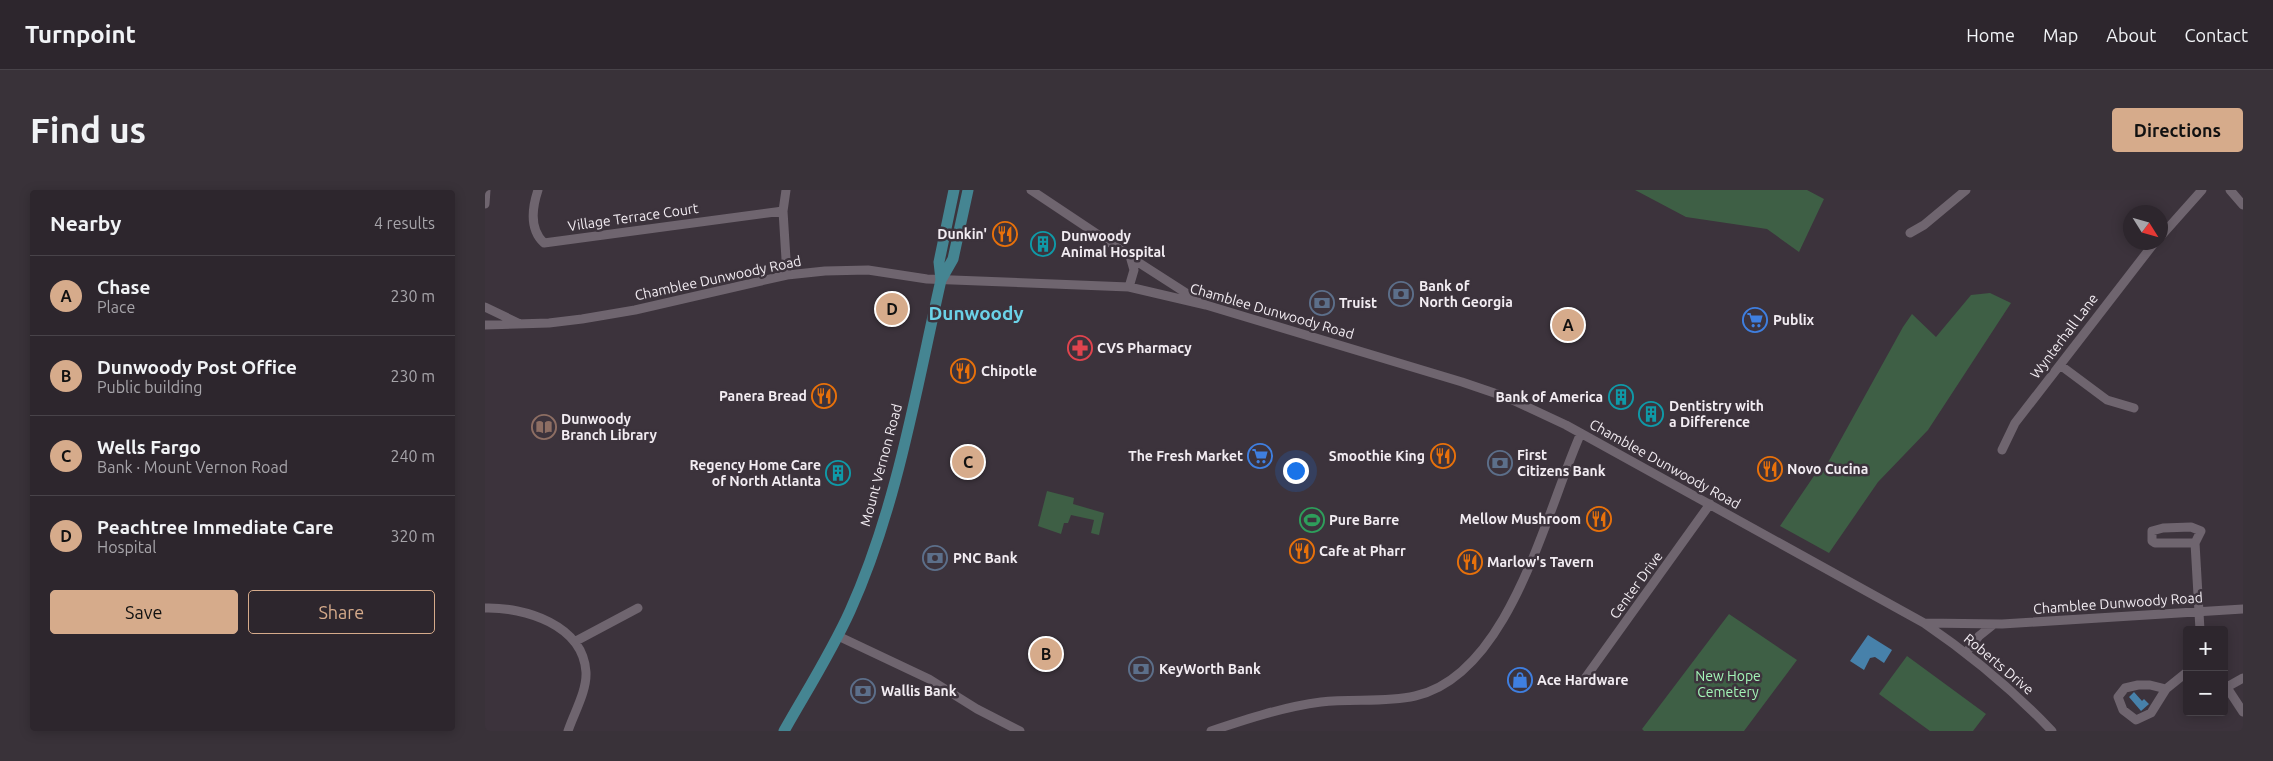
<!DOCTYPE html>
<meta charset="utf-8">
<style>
body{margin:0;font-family:Ubuntu,sans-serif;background:#393239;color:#f1f3f6}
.controls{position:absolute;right:15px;bottom:15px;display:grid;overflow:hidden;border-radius:5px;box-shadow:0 2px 12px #0003}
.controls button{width:45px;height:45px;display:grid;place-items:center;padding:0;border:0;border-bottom:1px solid #484349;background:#2d262d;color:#f1f3f6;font:25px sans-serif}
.compass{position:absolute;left:1638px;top:15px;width:45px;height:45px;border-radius:50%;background:#2d262d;box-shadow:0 2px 12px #0003;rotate:127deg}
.you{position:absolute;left:810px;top:280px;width:18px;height:18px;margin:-12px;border:4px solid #fff;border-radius:50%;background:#1a73e8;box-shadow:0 0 0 8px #1a73e833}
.badge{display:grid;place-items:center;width:32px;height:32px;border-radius:50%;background:#d6ab8b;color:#111;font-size:16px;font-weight:700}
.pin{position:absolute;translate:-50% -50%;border:2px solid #fff;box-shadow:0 1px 5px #0006}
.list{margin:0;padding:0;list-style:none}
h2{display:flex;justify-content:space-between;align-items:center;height:65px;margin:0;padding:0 20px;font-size:21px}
h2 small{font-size:16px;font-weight:400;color:#a7a5aa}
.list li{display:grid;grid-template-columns:32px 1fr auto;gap:15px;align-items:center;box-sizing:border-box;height:80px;padding:0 20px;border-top:1px solid #484349}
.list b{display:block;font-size:19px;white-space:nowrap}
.list p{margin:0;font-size:16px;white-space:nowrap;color:#a7a5aa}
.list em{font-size:16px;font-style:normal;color:#a7a5aa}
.actions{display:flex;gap:10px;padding:15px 20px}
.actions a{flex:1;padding:11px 0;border:1px solid #d6ab8b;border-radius:5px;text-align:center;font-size:18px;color:#d6ab8b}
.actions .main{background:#d6ab8b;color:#111}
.map{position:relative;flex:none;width:1758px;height:541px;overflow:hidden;border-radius:5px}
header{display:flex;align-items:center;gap:30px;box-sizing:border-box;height:70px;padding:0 25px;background:#2d262d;border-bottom:1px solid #484349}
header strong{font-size:24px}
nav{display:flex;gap:28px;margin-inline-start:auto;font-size:18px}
.intro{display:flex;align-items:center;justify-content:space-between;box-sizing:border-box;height:120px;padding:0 30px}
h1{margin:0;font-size:35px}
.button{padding:12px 22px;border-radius:5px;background:#d6ab8b;color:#111;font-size:18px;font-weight:700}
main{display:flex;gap:30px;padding:0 30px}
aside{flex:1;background:#2d262d;border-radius:5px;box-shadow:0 2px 12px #0003}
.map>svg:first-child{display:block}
.green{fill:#3e5f45}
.water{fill:#4781aa}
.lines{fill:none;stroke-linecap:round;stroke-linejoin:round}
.minor{stroke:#6f656f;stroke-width:9}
.major{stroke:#458592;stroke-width:11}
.labels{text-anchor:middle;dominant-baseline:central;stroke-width:5;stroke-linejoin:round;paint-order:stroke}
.street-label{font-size:14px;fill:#f2ecf2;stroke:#3c333c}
.poi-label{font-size:14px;font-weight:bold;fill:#f2ecf2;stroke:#3c333c;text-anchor:start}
.park-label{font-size:14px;fill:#a3f5b7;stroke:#3c333c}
.district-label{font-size:19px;font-weight:bold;fill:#6bd2e7;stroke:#3c333c}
</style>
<header>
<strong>Turnpoint</strong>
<nav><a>Home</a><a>Map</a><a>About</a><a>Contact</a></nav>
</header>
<div class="intro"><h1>Find us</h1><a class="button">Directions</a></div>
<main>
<aside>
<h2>Nearby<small>4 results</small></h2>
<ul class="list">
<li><span class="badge">A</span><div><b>Chase</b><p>Place</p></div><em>230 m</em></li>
<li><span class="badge">B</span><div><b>Dunwoody Post Office</b><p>Public building</p></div><em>230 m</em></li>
<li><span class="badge">C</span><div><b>Wells Fargo</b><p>Bank · Mount Vernon Road</p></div><em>240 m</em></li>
<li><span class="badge">D</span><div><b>Peachtree Immediate Care</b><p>Hospital</p></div><em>320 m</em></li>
</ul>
<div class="actions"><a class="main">Save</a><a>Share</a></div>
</aside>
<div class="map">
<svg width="1758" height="541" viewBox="0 0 1758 541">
<rect width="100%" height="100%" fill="#3c333c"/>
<!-- green -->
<path class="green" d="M1150 0H1322L1339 9 1314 62 1282 39 1201 27Z
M1505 103 1526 113 1443 240 1393 292 1344 363 1295 336 1335 277 1340 278 1418 137 1427 124 1451 147 1486 105Z
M562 301 589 308 588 314 619 323 614 345 606 343 609 330 586 325 583 333H579L576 344 553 336Z
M1244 424 1312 470 1259 541H1159L1157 539Z
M1422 466 1501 524 1488 541H1445L1394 504Z"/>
<!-- water -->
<path class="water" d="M1383 445 1407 460 1399 473 1390 467 1385 468 1379 480 1365 471Z
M1649 502 1657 511 1659 509 1664 514 1656 521 1644 507Z"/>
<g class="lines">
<!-- minor -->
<path class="minor" d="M53 0C47 18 44 39 59 53L298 21
M301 0 298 21 302 85
M546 0 645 66 649 80 644 97
M1745 0 1758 15
M0 14 1 0
M1425 43 1439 35 1481 0
M1676 46 1717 0
M645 67 712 110
M0 117 33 133
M0 135 64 133 97 129 150 120 302 85 340 81 383 80 442 89 644 97 721 115 977 192 1021 207 1081 235 1439 433C1486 465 1528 500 1567 541
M1575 175 1622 210 1649 218
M1517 260 1530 233 1670 52
M1706 337 1716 341 1710 353H1670L1667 351V341L1678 338Z
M1710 353 1715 440
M0 418C40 417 98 435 101 482 102 501 89 523 83 541
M1439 433 1517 434 1758 419
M353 446 444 489 492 519 535 541
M91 451 153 418
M1481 463 1494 446 1509 434
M1098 491 1225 314
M1739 493 1758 522
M1653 495H1665L1681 499 1666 523 1651 530 1638 520 1633 507 1640 498Z
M1742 497 1758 488
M1681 499 1702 482
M726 541C762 529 798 517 836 512 867 508 899 513 930 506 1025 485 1061 321 1096 243"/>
<!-- major -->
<path class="major" d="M456 90 468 69 483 0
M299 541C321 502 346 463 365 421 412 317 431 200 456 90L454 72 469 0"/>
</g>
<!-- icons -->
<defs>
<symbol id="restaurant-ring" viewBox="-11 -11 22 22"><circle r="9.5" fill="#3c333c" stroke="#e8710a" stroke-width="1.5"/><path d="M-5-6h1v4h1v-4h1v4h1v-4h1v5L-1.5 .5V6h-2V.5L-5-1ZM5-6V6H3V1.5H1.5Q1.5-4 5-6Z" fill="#e8710a"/></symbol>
<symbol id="building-ring" viewBox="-11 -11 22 22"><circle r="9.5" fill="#3c333c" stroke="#0f9aa8" stroke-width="1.5"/><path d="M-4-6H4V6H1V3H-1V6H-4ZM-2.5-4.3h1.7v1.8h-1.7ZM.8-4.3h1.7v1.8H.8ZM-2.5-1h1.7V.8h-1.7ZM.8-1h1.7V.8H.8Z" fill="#0f9aa8"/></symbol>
<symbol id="bank-ring" viewBox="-11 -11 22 22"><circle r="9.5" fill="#3c333c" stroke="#5c6f8a" stroke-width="1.5"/><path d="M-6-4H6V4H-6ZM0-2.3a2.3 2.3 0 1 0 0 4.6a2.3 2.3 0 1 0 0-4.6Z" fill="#5c6f8a"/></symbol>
<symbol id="supermarket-ring" viewBox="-11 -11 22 22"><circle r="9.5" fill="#3c333c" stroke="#3f7fe0" stroke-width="1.5"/><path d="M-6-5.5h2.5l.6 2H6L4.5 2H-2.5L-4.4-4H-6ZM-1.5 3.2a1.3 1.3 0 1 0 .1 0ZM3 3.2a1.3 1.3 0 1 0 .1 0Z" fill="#3f7fe0"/></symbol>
<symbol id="pharmacy-ring" viewBox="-11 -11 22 22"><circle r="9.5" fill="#3c333c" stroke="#e0444e" stroke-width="1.5"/><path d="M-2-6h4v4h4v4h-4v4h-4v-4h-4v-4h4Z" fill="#e0444e"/></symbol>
<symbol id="library-ring" viewBox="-11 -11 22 22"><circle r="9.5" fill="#3c333c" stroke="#8d6e63" stroke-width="1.5"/><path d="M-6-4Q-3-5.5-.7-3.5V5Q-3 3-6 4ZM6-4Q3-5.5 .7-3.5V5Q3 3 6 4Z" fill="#8d6e63"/></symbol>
<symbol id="stadium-ring" viewBox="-11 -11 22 22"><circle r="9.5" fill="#3c333c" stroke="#2e9e5b" stroke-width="1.5"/><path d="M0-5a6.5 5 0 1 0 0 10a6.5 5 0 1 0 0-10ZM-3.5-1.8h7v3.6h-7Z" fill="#2e9e5b"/></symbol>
<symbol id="shop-ring" viewBox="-11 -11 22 22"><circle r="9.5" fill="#3c333c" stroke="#3f7fe0" stroke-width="1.5"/><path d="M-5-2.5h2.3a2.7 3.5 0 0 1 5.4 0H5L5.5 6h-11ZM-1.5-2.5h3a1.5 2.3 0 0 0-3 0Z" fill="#3f7fe0"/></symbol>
</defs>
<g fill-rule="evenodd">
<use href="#restaurant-ring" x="506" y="30" width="28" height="28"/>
<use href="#building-ring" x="544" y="40" width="28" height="28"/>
<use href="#bank-ring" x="902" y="90" width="28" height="28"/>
<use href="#bank-ring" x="823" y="99" width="28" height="28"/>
<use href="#supermarket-ring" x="1256" y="116" width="28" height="28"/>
<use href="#pharmacy-ring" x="581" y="144" width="28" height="28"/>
<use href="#restaurant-ring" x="464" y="167" width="28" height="28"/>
<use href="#restaurant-ring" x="325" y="192" width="28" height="28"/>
<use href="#building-ring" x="1122" y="193" width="28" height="28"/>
<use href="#building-ring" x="1152" y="210" width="28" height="28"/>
<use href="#library-ring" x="45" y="223" width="28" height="28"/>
<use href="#supermarket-ring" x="761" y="252" width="28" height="28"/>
<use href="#restaurant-ring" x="944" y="252" width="28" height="28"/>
<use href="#bank-ring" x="1001" y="259" width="28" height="28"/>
<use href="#restaurant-ring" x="1271" y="265" width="28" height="28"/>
<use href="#building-ring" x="339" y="269" width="28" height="28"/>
<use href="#restaurant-ring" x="1100" y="315" width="28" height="28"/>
<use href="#stadium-ring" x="813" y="316" width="28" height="28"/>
<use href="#restaurant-ring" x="803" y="347" width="28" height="28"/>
<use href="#bank-ring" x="436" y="354" width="28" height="28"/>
<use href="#restaurant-ring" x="971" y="358" width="28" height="28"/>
<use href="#bank-ring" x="642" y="465" width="28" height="28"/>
<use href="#shop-ring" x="1021" y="476" width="28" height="28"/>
<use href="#bank-ring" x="364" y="487" width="28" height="28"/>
</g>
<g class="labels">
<!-- street labels -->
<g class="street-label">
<text transform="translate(148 27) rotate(-8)">Village Terrace Court</text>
<text transform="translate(233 88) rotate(-12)">Chamblee Dunwoody Road</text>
<text transform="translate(787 121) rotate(16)">Chamblee Dunwoody Road</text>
<text transform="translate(1579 146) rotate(-53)">Wynterhall Lane</text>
<text transform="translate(1180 274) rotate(29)">Chamblee Dunwoody Road</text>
<text transform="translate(396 275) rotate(-75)">Mount Vernon Road</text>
<text transform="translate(1151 395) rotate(-54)">Center Drive</text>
<text transform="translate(1633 413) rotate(-4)">Chamblee Dunwoody Road</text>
<text transform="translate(1514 474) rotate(40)">Roberts Drive</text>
</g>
<!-- poi labels -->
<g class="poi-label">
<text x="502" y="44" text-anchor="end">Dunkin'</text>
<text x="576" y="46">Dunwoody<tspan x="576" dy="16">Animal Hospital</tspan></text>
<text x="934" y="96">Bank of<tspan x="934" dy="16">North Georgia</tspan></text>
<text x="854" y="113">Truist</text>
<text x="1288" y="130">Publix</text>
<text x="612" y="158">CVS Pharmacy</text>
<text x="496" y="181">Chipotle</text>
<text x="322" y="206" text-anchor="end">Panera Bread</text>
<text x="1118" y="207" text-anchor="end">Bank of America</text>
<text x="1184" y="216">Dentistry with<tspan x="1184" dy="16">a Difference</tspan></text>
<text x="76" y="229">Dunwoody<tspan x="76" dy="16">Branch Library</tspan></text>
<text x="1032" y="265">First<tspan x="1032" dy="16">Citizens Bank</tspan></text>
<text x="758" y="266" text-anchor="end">The Fresh Market</text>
<text x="940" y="266" text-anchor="end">Smoothie King</text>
<text x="336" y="275" text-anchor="end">Regency Home Care<tspan x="336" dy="16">of North Atlanta</tspan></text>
<text x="1302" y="279">Novo Cucina</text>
<text x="1096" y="329" text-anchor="end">Mellow Mushroom</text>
<text x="844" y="330">Pure Barre</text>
<text x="834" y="361">Cafe at Pharr</text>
<text x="468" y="368">PNC Bank</text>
<text x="1002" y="372">Marlow's Tavern</text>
<text x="674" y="479">KeyWorth Bank</text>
<text x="1052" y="490">Ace Hardware</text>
<text x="396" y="501">Wallis Bank</text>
</g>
<!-- park labels -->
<g class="park-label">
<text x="1243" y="486">New Hope<tspan x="1243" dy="16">Cemetery</tspan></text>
</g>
<!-- district labels -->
<g class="district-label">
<text x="491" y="123">Dunwoody</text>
</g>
</g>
</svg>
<div class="controls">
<button>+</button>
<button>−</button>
</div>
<svg class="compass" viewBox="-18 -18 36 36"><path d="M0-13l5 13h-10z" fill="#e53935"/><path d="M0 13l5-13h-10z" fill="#a7a5aa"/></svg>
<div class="you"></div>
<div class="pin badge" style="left:1083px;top:135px">A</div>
<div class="pin badge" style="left:561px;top:464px">B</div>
<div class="pin badge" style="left:483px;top:272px">C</div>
<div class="pin badge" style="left:407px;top:119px">D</div>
</div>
</main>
